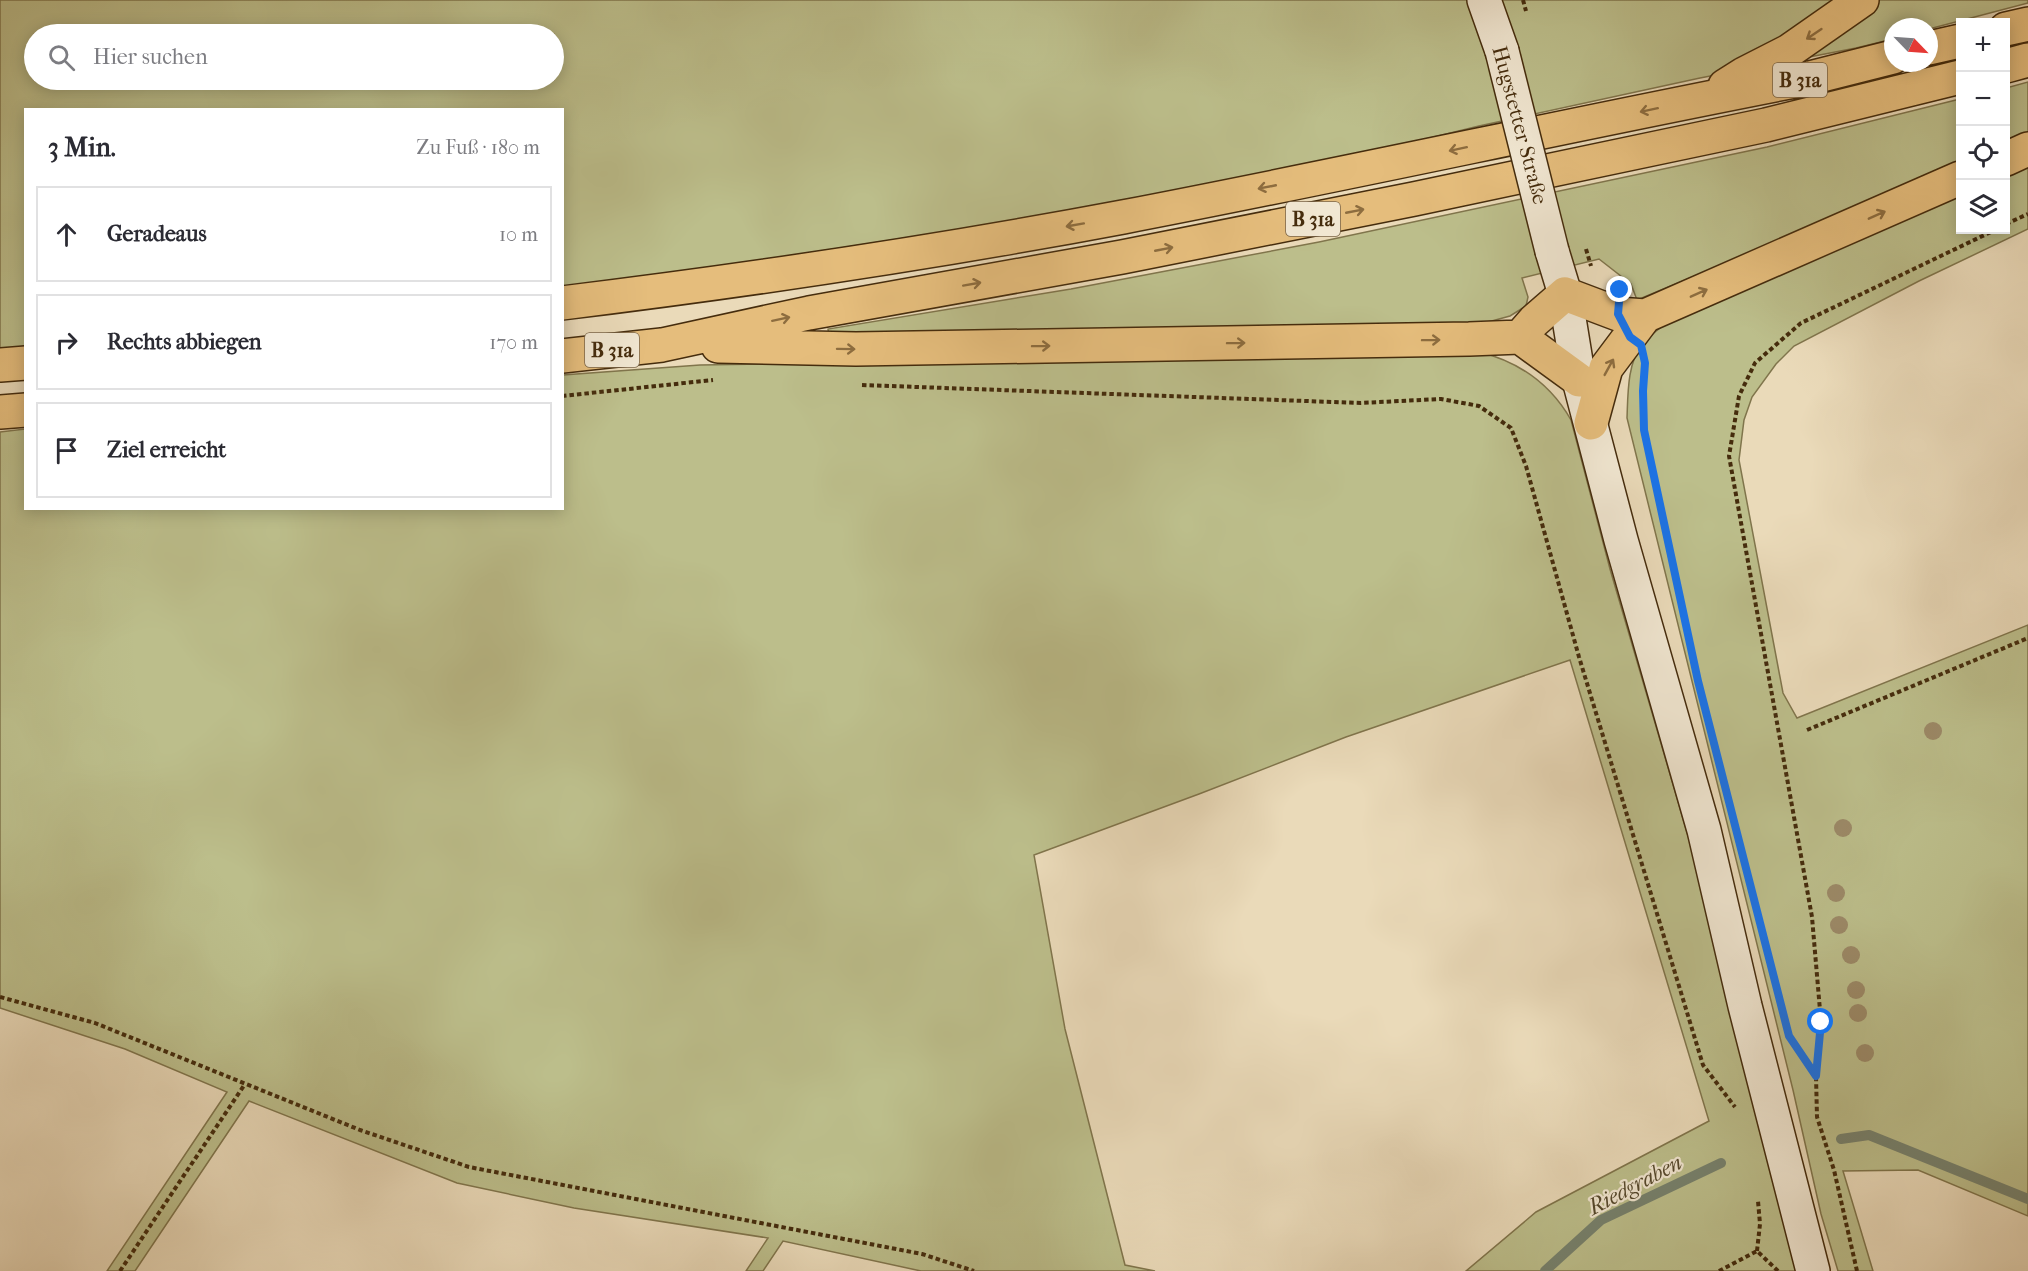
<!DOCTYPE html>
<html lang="de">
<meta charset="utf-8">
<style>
body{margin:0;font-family:"IM FELL French Canon",serif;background:#f2f2f3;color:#2b2b33}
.controls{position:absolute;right:18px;top:18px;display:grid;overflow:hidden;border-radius:0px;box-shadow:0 3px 15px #0003}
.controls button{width:54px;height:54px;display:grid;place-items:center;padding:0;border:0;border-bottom:2px solid #e1e1e2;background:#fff;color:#2b2b33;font:30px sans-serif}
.compass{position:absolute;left:1884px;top:18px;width:54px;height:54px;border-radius:50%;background:#fff;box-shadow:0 3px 15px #0003;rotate:115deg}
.stop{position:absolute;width:18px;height:18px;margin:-14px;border:4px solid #1a73e8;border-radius:50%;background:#fff}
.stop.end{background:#1a73e8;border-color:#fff;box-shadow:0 2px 6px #0008}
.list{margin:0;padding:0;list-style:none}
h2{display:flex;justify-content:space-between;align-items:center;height:78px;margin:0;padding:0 24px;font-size:26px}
h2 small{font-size:20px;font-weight:400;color:#7c7c81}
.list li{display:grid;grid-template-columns:39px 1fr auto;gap:18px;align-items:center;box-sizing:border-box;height:96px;margin:0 12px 12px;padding:0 12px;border:2px solid #e1e1e2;border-radius:0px}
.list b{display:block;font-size:22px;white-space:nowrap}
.list em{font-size:20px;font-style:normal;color:#7c7c81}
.icon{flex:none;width:33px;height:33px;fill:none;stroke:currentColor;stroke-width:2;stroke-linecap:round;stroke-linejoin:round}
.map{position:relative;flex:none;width:2028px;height:1271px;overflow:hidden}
.search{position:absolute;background:#fff;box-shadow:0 3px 15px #0003;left:24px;top:24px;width:540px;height:66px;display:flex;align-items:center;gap:15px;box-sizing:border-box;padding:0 21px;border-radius:33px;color:#7c7c81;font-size:22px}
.panel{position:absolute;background:#fff;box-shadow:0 3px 15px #0003;left:24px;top:108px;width:540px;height:402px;border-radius:0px}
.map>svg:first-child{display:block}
.green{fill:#bcbe8b;stroke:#80754c;stroke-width:1.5;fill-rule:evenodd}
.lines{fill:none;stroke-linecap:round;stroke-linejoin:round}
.stream{stroke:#77826e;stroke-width:10}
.secondary-casing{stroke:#452c0d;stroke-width:36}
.highway-casing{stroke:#452c0d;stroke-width:36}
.path{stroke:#452c0d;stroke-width:4;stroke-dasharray:4.5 3;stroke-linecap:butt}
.secondary{stroke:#f1e7d2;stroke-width:33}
.highway{stroke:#e5bd7c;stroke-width:33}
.secondary-bridge-casing{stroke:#452c0d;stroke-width:36;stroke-linecap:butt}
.path-bridge{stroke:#452c0d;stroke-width:4;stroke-dasharray:4.5 3;stroke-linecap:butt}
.secondary-bridge{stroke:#f1e7d2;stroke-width:33}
.tree{fill:#9c8a68}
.oneway{stroke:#8d6d3f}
.route{stroke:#1a73e8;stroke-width:8}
.labels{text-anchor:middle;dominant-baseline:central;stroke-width:4.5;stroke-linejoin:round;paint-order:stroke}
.shield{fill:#f1e7d2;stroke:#796448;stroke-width:1.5}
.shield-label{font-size:20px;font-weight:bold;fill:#452c0d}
.street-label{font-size:21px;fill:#452c0d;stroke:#f1e7d2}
.water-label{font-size:22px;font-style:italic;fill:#56492d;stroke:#f1e7d2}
</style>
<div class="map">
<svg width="2028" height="1271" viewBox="0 0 2028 1271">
<rect width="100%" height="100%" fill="#eadab9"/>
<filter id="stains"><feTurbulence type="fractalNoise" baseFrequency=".00333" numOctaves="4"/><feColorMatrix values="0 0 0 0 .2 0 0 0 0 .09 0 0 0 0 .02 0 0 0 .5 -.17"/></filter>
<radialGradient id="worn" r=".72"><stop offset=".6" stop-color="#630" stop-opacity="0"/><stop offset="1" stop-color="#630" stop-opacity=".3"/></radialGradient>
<!-- green -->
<path class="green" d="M0 0H2028V3L1929 29V27H1893V39L1856 48 1700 78 1479 126 1282 174 957 230 563 291 562 110H26L25 350 0 351ZM34 34H554V80H34Z
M2028 82V137L2006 147V88Z
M1960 99V166L1637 300 1631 284 1599 259 1522 278 1528 297 1526 306 1510 316 1477 325 829 335 828 329 1071 289 1319 242 1767 147Z
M2028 164V229L1919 281 1794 346 1776 364 1752 397 1744 420 1739 460 1783 693 1797 718 2028 625V1216L1918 1170 1843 1171 1873 1271H1838L1821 1214 1793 1090 1627 418C1628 395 1627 364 1642 344 1650 335 1662 327 1671 319L1960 193V230H2006V174Z
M1480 352C1519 362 1551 385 1571 420L1610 569 1703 887 1798 1271H1466L1536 1212 1709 1121 1570 660 1346 737 1199 794 1034 855 1065 1029 1125 1265 1155 1271H921L783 1241 763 1271H746L768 1238 574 1208 457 1183 249 1101 135 1271H107L227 1092 125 1049 0 1008V432L25 429 26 508H562L563 375 700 365Z"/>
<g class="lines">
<!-- stream -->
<path class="stream" d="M1841 1139 1869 1135 2028 1199
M1545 1271 1601 1220 1721 1163"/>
<defs>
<path id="secondary" d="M1484 0 1502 51
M1552 251 1565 294 1579 380 1621 540 1704 830 1745 1006 1813 1271"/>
<path id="highway" d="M2006 29 2028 24
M1929 48 1960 41
M2006 66 2028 60
M1725 86 1744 74 1789 51 1862 0
M2006 159 2028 149
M562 303C750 280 937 252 1123 217 1353 173 1581 122 1810 78L1893 57
M1520 337 1534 321 1565 294 1618 314 1645 316
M718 346 856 349 1469 339 1520 337 1579 380
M562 356 662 345 809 313 1122 257 1414 199 1766 125 1960 77
M0 365 26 363
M0 412 26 410
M1591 423 1606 368 1645 316 1960 178"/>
</defs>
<!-- secondary casing -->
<use href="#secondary" class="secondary-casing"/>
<!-- highway casing -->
<use href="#highway" class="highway-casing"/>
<!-- path -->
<path class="path" d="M1523 0 1526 11
M2006 224 2028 214
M1644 373V430L1696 672
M862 385 1361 403 1441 399 1479 406 1511 428 1526 466 1579 657 1703 1065 1735 1107
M562 396 713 380
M1807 730 2028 638
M0 997 95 1023 360 1130 469 1167 922 1254 974 1271
M1789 1037 1816 1075
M1757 1251 1760 1224 1758 1201
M120 1271 245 1084
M1719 1271 1757 1251 1778 1271
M1857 1271 1834 1170 1817 1117 1816 1076 1821 1022 1812 917 1729 456 1739 396 1755 363 1801 323 1995 230"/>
<!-- secondary -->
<use href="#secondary" class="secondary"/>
<!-- highway -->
<use href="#highway" class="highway"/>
<defs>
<path id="secondary-bridge" d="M1502 51 1552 251"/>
</defs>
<!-- secondary-bridge casing -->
<use href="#secondary-bridge" class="secondary-bridge-casing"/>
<!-- path-bridge -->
<path class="path-bridge" d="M1586 249 1591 266"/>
<!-- secondary-bridge -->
<use href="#secondary-bridge" class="secondary-bridge"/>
</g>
<!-- trees -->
<g class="tree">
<circle cx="1933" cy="731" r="9"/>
<circle cx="1843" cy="828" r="9"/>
<circle cx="1836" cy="893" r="9"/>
<circle cx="1839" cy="925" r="9"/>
<circle cx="1851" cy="955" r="9"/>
<circle cx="1856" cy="990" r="9"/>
<circle cx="1858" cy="1013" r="9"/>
<circle cx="1865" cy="1053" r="9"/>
</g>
<!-- one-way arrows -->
<defs><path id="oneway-shaft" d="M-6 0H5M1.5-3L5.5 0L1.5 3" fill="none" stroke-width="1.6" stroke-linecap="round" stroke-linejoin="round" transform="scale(1.5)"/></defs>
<g class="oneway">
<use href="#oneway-shaft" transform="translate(1814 34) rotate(146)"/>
<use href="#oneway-shaft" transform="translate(1649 110) rotate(168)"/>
<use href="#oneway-shaft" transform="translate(1458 149) rotate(168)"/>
<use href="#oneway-shaft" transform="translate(1267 187) rotate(169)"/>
<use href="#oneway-shaft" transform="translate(1355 211) rotate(-11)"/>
<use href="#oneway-shaft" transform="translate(1877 215) rotate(-24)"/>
<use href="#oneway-shaft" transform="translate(1075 225) rotate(170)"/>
<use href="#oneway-shaft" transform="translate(1164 249) rotate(-11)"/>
<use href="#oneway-shaft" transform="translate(972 284) rotate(-10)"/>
<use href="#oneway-shaft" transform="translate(1699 293) rotate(-24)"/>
<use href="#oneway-shaft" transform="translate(781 319) rotate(-12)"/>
<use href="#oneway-shaft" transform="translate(1431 340) rotate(-1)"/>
<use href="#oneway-shaft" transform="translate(1236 343) rotate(-1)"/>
<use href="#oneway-shaft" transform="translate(1041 346) rotate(-1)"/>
<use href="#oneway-shaft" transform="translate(846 349) rotate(1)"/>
<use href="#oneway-shaft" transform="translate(1609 367) rotate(-61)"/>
</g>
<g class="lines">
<!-- route -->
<path class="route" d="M1620 290 1618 314 1630 337 1641 345 1645 363 1643 391 1644 430 1698 681 1789 1036 1816 1076 1821 1022"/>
</g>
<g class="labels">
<!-- shield labels -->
<g class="shield">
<rect x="1773" y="63" width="54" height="34" rx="4.5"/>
<rect x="1286" y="202" width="54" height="34" rx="4.5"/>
<rect x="585" y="333" width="54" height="34" rx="4.5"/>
</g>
<g class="shield-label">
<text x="1800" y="80">B 31a</text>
<text x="1313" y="219">B 31a</text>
<text x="612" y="350">B 31a</text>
</g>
<!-- street labels -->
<g class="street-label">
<text transform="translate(1520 125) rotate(75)">Hugstetter Straße</text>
</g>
<!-- water labels -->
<g class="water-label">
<text transform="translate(1635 1185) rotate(-28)">Riedgraben</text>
</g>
</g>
<rect width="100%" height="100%" filter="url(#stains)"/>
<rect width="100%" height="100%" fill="url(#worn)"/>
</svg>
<div class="controls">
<button>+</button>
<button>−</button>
<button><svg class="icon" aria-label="locate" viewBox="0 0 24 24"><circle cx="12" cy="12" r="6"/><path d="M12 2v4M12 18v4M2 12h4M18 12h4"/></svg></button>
<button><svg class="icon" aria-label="layers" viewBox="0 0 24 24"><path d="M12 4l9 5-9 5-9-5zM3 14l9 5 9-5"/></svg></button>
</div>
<svg class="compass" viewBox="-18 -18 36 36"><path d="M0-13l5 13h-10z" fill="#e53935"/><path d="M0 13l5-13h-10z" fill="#7c7c81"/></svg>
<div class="stop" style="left:1821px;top:1022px"></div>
<div class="stop end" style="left:1620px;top:290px"></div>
<div class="search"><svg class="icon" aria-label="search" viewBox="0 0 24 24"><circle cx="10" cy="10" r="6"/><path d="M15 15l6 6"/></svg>Hier suchen</div>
<section class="panel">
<h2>3 Min.<small>Zu Fuß · 180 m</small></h2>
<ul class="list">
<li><svg class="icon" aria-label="ahead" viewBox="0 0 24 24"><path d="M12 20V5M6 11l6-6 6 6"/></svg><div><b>Geradeaus</b></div><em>10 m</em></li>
<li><svg class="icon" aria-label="right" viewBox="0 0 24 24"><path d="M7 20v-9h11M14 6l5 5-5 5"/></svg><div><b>Rechts abbiegen</b></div><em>170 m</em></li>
<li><svg class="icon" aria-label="arrive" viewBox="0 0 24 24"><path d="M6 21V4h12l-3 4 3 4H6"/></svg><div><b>Ziel erreicht</b></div></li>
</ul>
</section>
</div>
